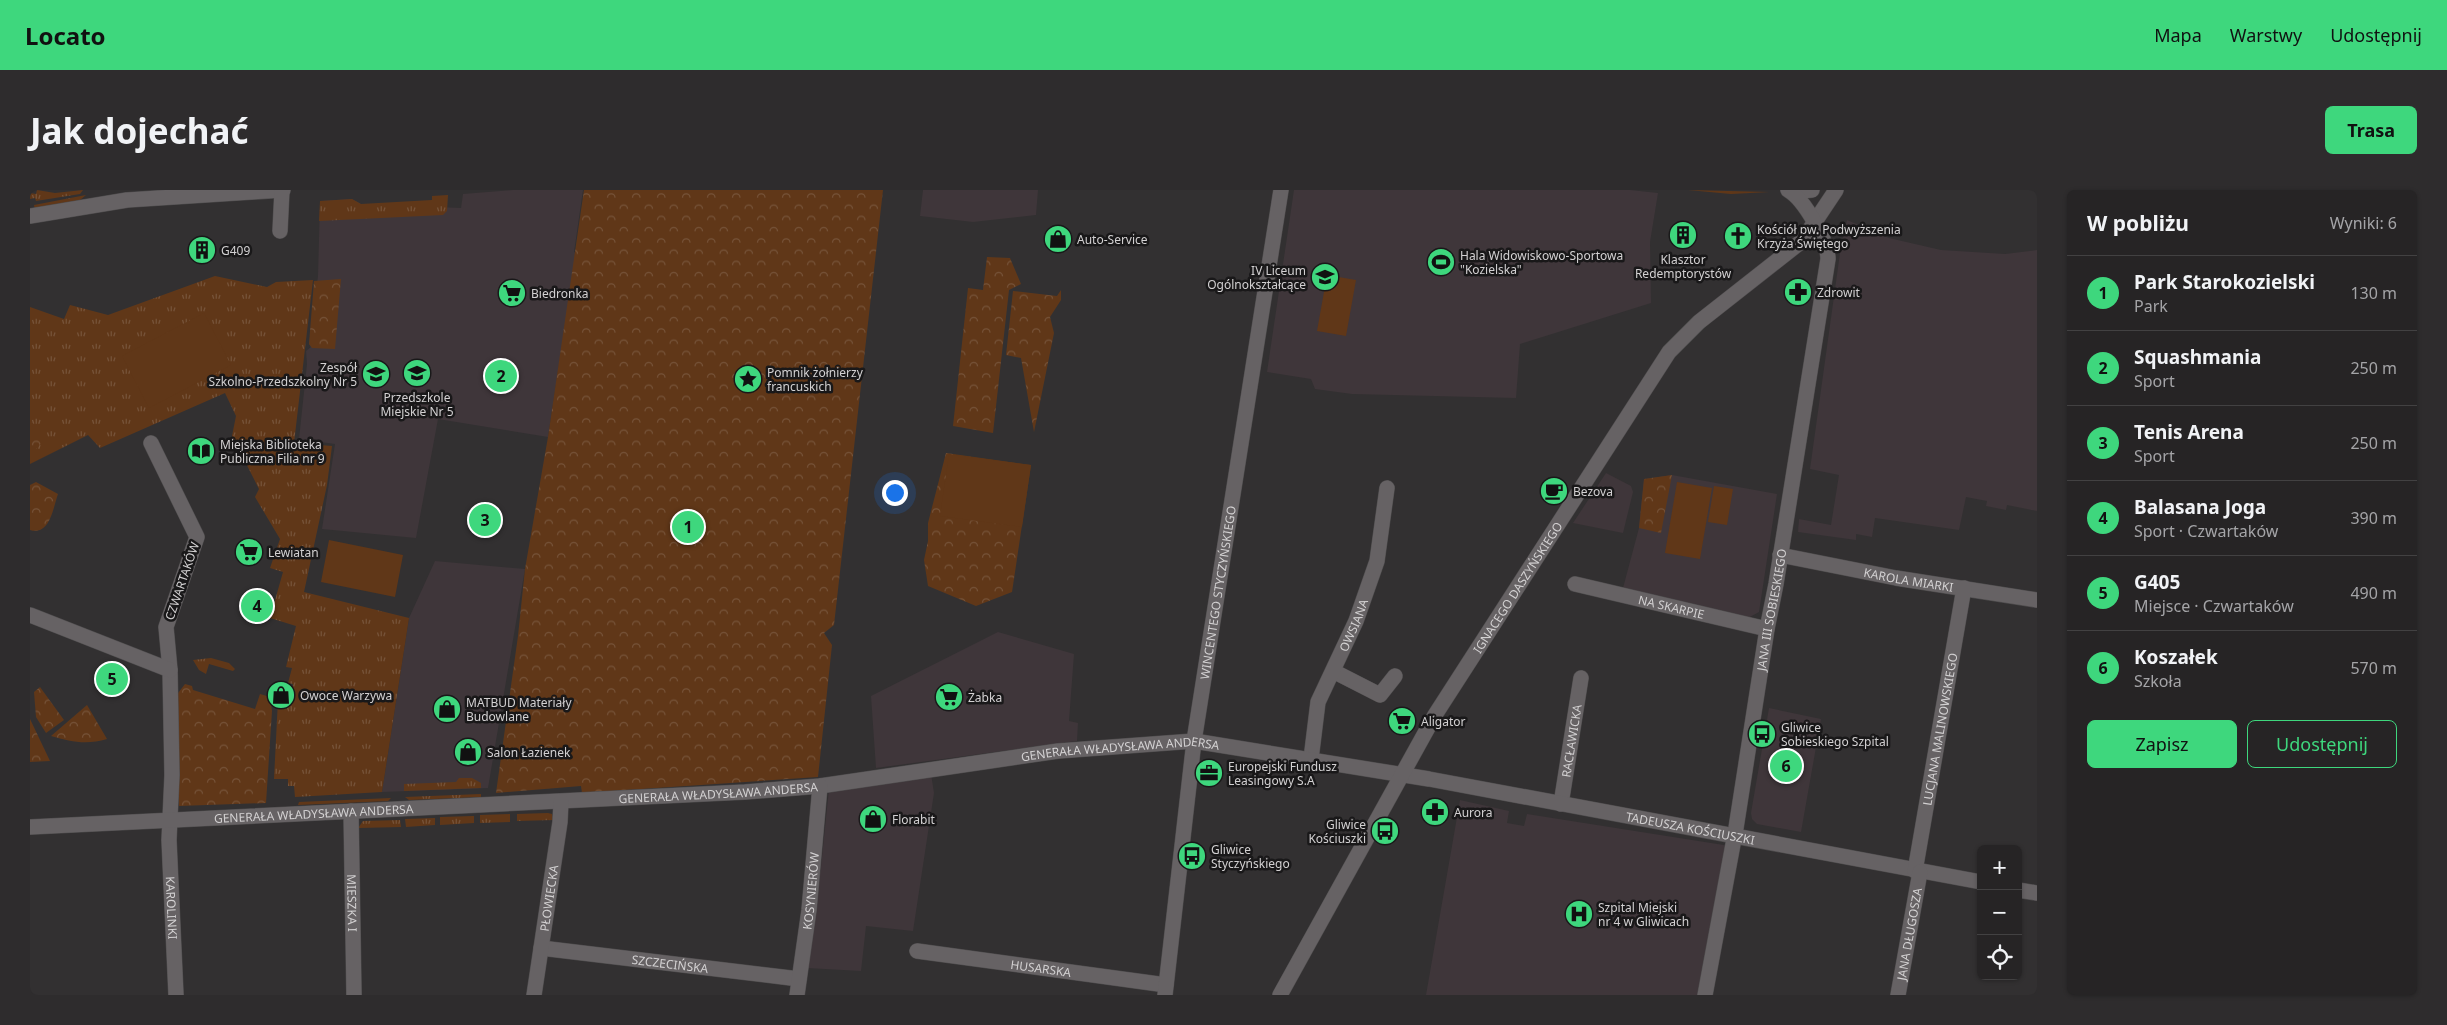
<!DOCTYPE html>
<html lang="pl">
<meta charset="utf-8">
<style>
body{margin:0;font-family:"Noto Sans",sans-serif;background:#2e2c2d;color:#f1f3f6}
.controls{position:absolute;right:15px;bottom:15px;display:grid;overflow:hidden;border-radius:8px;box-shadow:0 1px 4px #0004}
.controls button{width:45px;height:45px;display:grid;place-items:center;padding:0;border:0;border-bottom:1px solid #424142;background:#262425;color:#f1f3f6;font:25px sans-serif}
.you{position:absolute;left:864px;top:302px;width:18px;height:18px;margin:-12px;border:4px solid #fff;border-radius:50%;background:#1a73e8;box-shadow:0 0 0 8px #1a73e833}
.badge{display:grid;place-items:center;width:32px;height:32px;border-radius:50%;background:#3ed77d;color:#111;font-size:16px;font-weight:700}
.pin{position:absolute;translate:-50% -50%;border:2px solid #fff;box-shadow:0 1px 5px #0006}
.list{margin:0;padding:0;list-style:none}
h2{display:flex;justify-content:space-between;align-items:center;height:65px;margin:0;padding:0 20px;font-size:21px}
h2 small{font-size:16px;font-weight:400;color:#a4a4a7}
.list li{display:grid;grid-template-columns:32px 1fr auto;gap:15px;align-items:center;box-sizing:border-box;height:75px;padding:0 20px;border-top:1px solid #424142}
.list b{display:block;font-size:19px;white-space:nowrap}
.list p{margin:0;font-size:16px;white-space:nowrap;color:#a4a4a7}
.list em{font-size:16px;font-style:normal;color:#a4a4a7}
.actions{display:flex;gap:10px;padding:15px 20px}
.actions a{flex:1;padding:11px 0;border:1px solid #3ed77d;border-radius:8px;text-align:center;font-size:18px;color:#3ed77d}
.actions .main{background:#3ed77d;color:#111}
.icon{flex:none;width:28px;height:28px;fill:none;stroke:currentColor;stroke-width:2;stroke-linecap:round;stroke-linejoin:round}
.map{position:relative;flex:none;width:2007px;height:805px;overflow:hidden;border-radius:8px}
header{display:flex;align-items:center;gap:30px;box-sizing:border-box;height:70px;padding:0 25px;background:#3ed77d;color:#111}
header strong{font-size:24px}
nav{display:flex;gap:28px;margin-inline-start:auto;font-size:18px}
.intro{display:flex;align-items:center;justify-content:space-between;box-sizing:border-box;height:120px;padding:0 30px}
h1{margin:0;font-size:35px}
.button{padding:12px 22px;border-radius:8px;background:#3ed77d;color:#111;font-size:18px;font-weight:700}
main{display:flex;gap:30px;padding:0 30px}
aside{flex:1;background:#262425;border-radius:8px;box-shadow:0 1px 4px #0004}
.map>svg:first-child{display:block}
.built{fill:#3f363a}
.grass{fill:url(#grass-tufts)}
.park{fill:url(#park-crowns)}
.garden{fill:#603718}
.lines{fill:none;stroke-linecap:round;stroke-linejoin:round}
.minor-casing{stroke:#4e4c4d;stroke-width:16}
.minor{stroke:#666264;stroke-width:15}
.labels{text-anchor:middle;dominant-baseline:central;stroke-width:5;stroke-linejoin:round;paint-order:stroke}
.poi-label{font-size:12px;fill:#d3d1d2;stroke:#191819;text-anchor:start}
.street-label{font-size:12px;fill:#d3d1d2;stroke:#191819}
</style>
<header>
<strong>Locato</strong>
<nav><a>Mapa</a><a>Warstwy</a><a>Udostępnij</a></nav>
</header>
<div class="intro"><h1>Jak dojechać</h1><a class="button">Trasa</a></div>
<main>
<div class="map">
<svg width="2007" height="805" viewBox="0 0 2007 805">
<defs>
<pattern id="grass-tufts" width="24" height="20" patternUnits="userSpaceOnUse" patternTransform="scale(1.25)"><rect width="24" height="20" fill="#603718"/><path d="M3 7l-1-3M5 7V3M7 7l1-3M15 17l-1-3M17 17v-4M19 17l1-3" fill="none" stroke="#765339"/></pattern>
<pattern id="park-crowns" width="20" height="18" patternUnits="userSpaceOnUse" patternTransform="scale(1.25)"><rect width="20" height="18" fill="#603718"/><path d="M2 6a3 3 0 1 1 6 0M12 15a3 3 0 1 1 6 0" fill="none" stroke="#765339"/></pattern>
</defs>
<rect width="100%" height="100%" fill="#323031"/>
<!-- built -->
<path class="built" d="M483 0H553L544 62 546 63 518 247 408 229 386 348 292 339 305 254 269 249 277 174 276 161 281 157 279 154 288 86 290 11 322 9 331 14 431 18 433 4Z
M893 0H1008L1006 25 943 32 890 26Z
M1264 0H1600L1628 3 1620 52 1621 113 1490 154 1486 208 1322 204 1285 199 1281 189 1237 182Z
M1817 30 1859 48 1911 60 1975 64 2007 60V321L1977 315 1976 320 1956 316 1957 311 1936 307 1929 340 1845 328 1842 347 1826 344V350L1768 342 1769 329 1801 335 1809 285 1780 279 1811 56Z
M1576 283 1601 296 1603 302 1593 343 1543 333Z
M1642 285 1747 304 1729 422 1718 428 1593 398 1609 338 1614 289Z
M405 371 495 379 458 598 352 602 379 428Z
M968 442 1044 464 1039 531 1048 533 1047 551 846 578 841 506Z
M1739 518 1791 529 1771 642 1727 634 1722 629 1721 623Z
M901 584 904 603 883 741 836 736 831 781 777 778 791 676 799 599Z
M1430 610 1479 621 1477 633 1494 636 1497 624 1700 656 1671 805H1396Z"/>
<!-- grass -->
<path class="grass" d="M7 0 25 3 53 0 50 4 6 11 5 8 0 9V3L6 4Z
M1658 0 1739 2 1701 4Z
M56 5 50 10 5 20 4 15Z
M418 5 417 21 413 25 289 31 290 11 322 9 331 14 402 10V6Z
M185 86 237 97 246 92 283 90 264 253 302 256 297 295 274 402 379 428 352 602 265 607 264 596H258V589H244L248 510H261L263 494 258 493 262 478 256 477 266 436 240 428 253 382 240 378 250 349 225 307 229 299 202 246 206 226 195 203 70 258 58 245 0 274V117L34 129 40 115 78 125Z
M181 468 199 473 205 479 203 481 179 474 176 484 169 480 163 470Z
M429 588H442L451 593V598L374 601V594L426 592Z
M451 604V607L379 610 375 607Z
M361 608 358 611 268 615 269 612Z
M518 623 522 624 524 630 487 631V624Z
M480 624V632L450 633V625Z
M444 626V633L410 635V627Z
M405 628V635L376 637 375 629Z
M370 630 371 637 328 638 333 631Z"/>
<!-- park -->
<path class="park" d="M554 0H853L804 435 794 443 802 455 788 587 552 603 551 596 466 603 488 446 495 379 518 247Z
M957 67 980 68 991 94 979 100 963 243 923 236 938 98 953 100Z
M311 89 305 159 282 158 279 154 284 91Z
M1031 100V110L1020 127 1024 143 1004 242 991 168 976 165 983 101 1027 106Z
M0 230 16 248 0 266Z
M916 263 1001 275 982 402 946 416 898 396 894 370 898 351V333Z
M1642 285 1631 343 1609 338 1614 289Z
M6 292 28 304C23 318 20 346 0 340V295Z
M155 494 162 496 163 500 225 519 230 504 240 507 242 521 236 613 149 616 145 507Z
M10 497 34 530 16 543 6 527 4 502Z
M57 515 77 549C57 555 41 552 21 546Z
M0 529 20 571 0 572Z"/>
<!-- garden -->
<path class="garden" d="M1297 85 1326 90 1316 146 1287 141Z
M174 123 201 175 119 218 92 166Z
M919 264 1001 275 992 337 910 326Z
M1647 292 1682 298 1670 369 1635 363Z
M1684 296 1703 299 1697 335 1678 332Z
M299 350 373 365 365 407 291 392Z"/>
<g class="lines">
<defs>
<g id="minor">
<path d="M1762 2 1782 0"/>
<path d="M0 26 97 10 253 0"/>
<path d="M250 41 252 0"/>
<path id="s1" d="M121 253 167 347 136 437 140 480 142 585 139 650 146 805"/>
<path id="s2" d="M1750 365 1866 388 2007 410"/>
<path id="s3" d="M1545 394 1737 439"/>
<path d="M0 425 140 480"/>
<path d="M1303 481 1350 505 1365 486"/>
<path id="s4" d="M1281 569 1288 512 1326 431 1347 371 1357 298"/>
<path id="s5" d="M1531 614 1551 488"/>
<path id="s6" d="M321 621 324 805"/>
<path id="s7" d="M0 637 715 602 790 596 1028 561 1164 551 1399 589 1951 692"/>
<path id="s8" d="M1885 681 1934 398"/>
<path d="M1988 700 2007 703"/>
<path id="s9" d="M511 758 769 789"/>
<path id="s10" d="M887 761 1136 795"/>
<path id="s11" d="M504 805 530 632 531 612"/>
<path id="s12" d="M767 805 779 720 790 596"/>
<path id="s13" d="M1135 805 1164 551 1251 0"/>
<path id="s14" d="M1250 805 1405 525 1639 162 1669 132 1772 51 1806 0"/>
<path id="s15" d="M1675 805 1706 638 1737 439 1746 394 1798 69C1798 51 1774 9 1758 0"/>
<path id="s16" d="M1868 805 1890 682"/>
</g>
</defs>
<!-- minor casing -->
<use href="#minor" class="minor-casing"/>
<!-- minor -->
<use href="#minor" class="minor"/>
</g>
<!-- icons -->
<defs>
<symbol id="building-disc" viewBox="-11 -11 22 22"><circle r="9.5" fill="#3ed77d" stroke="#191819"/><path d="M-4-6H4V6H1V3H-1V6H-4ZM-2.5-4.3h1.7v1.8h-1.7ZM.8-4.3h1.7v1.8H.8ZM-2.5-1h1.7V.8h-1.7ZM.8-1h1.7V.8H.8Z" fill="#111"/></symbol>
<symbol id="church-disc" viewBox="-11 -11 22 22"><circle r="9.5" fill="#3ed77d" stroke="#191819"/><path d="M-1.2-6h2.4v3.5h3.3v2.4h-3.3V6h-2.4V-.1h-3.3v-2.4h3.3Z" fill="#111"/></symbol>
<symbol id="shop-disc" viewBox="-11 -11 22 22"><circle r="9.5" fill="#3ed77d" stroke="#191819"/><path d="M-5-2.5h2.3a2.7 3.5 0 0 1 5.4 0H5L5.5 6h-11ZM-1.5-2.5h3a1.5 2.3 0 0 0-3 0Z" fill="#111"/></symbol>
<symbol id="stadium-disc" viewBox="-11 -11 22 22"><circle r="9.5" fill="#3ed77d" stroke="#191819"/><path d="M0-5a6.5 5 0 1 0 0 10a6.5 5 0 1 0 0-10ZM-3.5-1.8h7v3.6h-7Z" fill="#111"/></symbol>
<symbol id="school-disc" viewBox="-11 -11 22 22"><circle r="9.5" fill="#3ed77d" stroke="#191819"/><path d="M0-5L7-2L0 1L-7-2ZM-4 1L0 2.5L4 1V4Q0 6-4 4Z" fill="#111"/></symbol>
<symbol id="pharmacy-disc" viewBox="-11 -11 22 22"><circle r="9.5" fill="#3ed77d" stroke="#191819"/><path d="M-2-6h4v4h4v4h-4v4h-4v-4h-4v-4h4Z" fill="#111"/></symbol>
<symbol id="supermarket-disc" viewBox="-11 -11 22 22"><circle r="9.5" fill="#3ed77d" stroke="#191819"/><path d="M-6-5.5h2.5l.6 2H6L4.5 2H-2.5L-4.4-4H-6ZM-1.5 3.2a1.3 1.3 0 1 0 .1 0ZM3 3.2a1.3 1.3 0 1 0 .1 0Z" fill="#111"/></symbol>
<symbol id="sight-disc" viewBox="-11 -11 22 22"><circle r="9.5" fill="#3ed77d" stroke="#191819"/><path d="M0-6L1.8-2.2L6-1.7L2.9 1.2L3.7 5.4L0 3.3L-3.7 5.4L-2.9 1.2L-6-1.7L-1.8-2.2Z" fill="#111"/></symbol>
<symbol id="library-disc" viewBox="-11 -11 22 22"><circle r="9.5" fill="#3ed77d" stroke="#191819"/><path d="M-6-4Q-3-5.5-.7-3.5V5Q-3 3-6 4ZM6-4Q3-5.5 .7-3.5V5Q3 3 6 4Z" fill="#111"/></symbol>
<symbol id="cafe-disc" viewBox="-11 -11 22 22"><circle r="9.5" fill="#3ed77d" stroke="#191819"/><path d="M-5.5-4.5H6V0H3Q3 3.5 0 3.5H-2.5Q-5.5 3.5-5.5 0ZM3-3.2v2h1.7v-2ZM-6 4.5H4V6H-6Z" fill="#111"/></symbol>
<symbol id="bus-disc" viewBox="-11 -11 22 22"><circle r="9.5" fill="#3ed77d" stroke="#191819"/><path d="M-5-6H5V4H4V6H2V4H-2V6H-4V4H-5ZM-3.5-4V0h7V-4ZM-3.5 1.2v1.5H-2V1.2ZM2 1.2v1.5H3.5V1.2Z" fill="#111"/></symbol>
<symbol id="office-disc" viewBox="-11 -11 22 22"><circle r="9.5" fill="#3ed77d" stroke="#191819"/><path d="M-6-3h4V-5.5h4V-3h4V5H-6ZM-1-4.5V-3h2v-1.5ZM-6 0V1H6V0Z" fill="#111"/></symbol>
<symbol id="hospital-disc" viewBox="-11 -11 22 22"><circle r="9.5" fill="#3ed77d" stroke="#191819"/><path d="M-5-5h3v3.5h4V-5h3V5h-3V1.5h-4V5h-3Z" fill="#111"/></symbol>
</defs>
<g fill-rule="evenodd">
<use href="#building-disc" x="1637" y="29" width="32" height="32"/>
<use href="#church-disc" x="1692" y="30" width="32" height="32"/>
<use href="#shop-disc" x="1012" y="33" width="32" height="32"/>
<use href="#building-disc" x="156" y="44" width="32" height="32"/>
<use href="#stadium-disc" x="1395" y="56" width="32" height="32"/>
<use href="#school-disc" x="1279" y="71" width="32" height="32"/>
<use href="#pharmacy-disc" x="1752" y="86" width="32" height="32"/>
<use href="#supermarket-disc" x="466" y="87" width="32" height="32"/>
<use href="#school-disc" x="371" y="167" width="32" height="32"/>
<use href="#school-disc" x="330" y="168" width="32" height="32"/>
<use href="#sight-disc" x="702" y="173" width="32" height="32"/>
<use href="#library-disc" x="155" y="245" width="32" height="32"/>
<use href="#cafe-disc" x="1508" y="285" width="32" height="32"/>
<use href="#supermarket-disc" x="203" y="346" width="32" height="32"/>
<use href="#shop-disc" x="235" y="489" width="32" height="32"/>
<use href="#supermarket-disc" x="903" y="491" width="32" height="32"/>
<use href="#shop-disc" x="401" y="503" width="32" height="32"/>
<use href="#supermarket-disc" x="1356" y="515" width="32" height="32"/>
<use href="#bus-disc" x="1716" y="528" width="32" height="32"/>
<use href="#shop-disc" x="422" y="546" width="32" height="32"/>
<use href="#office-disc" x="1163" y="567" width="32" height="32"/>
<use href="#pharmacy-disc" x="1389" y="606" width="32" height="32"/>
<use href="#shop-disc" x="827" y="613" width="32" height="32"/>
<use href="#bus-disc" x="1339" y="625" width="32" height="32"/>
<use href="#bus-disc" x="1146" y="650" width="32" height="32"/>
<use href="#hospital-disc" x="1533" y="708" width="32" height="32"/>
</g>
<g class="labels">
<!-- poi labels -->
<g class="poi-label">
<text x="1727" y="39">Kościół pw. Podwyższenia<tspan x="1727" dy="14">Krzyża Świętego</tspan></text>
<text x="1047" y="49">Auto-Service</text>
<text x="191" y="60">G409</text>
<text x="1430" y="65">Hala Widowiskowo-Sportowa<tspan x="1430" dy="14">"Kozielska"</tspan></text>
<text x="1653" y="69" text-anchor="middle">Klasztor<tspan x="1653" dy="14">Redemptorystów</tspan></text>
<text x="1276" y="80" text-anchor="end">IV Liceum<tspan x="1276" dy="14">Ogólnokształcące</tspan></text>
<text x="1787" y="102">Zdrowit</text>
<text x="501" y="103">Biedronka</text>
<text x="327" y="177" text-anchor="end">Zespół<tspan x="327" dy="14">Szkolno-Przedszkolny Nr 5</tspan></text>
<text x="737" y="182">Pomnik żołnierzy<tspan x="737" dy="14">francuskich</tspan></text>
<text x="387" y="207" text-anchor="middle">Przedszkole<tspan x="387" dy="14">Miejskie Nr 5</tspan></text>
<text x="190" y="254">Miejska Biblioteka<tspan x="190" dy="14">Publiczna Filia nr 9</tspan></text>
<text x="1543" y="301">Bezova</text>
<text x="238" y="362">Lewiatan</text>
<text x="270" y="505">Owoce Warzywa</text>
<text x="938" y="507">Żabka</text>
<text x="436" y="512">MATBUD Materiały<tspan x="436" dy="14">Budowlane</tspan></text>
<text x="1391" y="531">Aligator</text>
<text x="1751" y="537">Gliwice<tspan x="1751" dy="14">Sobieskiego Szpital</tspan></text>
<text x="457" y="562">Salon Łazienek</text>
<text x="1198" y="576">Europejski Fundusz<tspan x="1198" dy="14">Leasingowy S.A</tspan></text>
<text x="1424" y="622">Aurora</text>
<text x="862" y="629">Florabit</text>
<text x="1336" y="634" text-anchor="end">Gliwice<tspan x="1336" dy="14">Kościuszki</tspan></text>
<text x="1181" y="659">Gliwice<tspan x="1181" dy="14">Styczyńskiego</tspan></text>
<text x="1568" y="717">Szpital Miejski<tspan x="1568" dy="14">nr 4 w Gliwicach</tspan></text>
</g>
<!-- street labels -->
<g class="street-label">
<text stroke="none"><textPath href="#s2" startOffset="131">KAROLA MIARKI</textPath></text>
<text transform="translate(152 391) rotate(-71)">CZWARTAKÓW</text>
<text stroke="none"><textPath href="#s14" startOffset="472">IGNACEGO DASZYŃSKIEGO</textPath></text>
<text stroke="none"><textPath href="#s13" startOffset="406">WINCENTEGO STYCZYŃSKIEGO</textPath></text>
<text stroke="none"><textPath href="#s3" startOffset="99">NA SKARPIE</textPath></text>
<text stroke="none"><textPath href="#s15" startOffset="391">JANA III SOBIESKIEGO</textPath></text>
<text stroke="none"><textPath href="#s4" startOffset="142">OWSIANA</textPath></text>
<text stroke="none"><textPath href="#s8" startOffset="144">LUCJANA MALINOWSKIEGO</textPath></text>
<text stroke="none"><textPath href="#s5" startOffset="64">RACŁAWICKA</textPath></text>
<text stroke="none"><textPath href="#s7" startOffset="1094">GENERAŁA WŁADYSŁAWA ANDERSA</textPath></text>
<text stroke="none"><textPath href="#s7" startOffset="689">GENERAŁA WŁADYSŁAWA ANDERSA</textPath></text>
<text stroke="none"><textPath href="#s7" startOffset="284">GENERAŁA WŁADYSŁAWA ANDERSA</textPath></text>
<text stroke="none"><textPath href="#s7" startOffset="1672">TADEUSZA KOŚCIUSZKI</textPath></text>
<text stroke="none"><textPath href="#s12" startOffset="105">KOSYNIERÓW</textPath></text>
<text stroke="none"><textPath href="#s11" startOffset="98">PŁOWIECKA</textPath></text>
<text stroke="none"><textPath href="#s6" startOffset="92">MIESZKA I</textPath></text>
<text stroke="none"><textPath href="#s1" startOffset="481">KAROLINKI</textPath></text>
<text stroke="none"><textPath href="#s16" startOffset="62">JANA DŁUGOSZA</textPath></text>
<text stroke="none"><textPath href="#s9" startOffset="130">SZCZECIŃSKA</textPath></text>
<text stroke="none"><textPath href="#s10" startOffset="125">HUSARSKA</textPath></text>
</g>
</g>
</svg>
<div class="controls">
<button>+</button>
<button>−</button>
<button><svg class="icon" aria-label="locate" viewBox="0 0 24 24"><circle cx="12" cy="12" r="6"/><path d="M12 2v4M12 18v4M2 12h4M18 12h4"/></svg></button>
</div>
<div class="you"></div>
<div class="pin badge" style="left:658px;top:337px">1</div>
<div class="pin badge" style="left:471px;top:186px">2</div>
<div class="pin badge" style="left:455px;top:330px">3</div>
<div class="pin badge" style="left:227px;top:416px">4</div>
<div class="pin badge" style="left:82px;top:489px">5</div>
<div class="pin badge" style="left:1756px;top:576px">6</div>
</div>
<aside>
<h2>W pobliżu<small>Wyniki: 6</small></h2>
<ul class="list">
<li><span class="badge">1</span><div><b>Park Starokozielski</b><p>Park</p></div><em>130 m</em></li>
<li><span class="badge">2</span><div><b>Squashmania</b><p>Sport</p></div><em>250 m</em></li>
<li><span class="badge">3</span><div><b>Tenis Arena</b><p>Sport</p></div><em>250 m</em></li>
<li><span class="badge">4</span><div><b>Balasana Joga</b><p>Sport · Czwartaków</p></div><em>390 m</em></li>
<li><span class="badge">5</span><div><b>G405</b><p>Miejsce · Czwartaków</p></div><em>490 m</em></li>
<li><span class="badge">6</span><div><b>Koszałek</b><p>Szkoła</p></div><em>570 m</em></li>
</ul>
<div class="actions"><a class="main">Zapisz</a><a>Udostępnij</a></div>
</aside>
</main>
